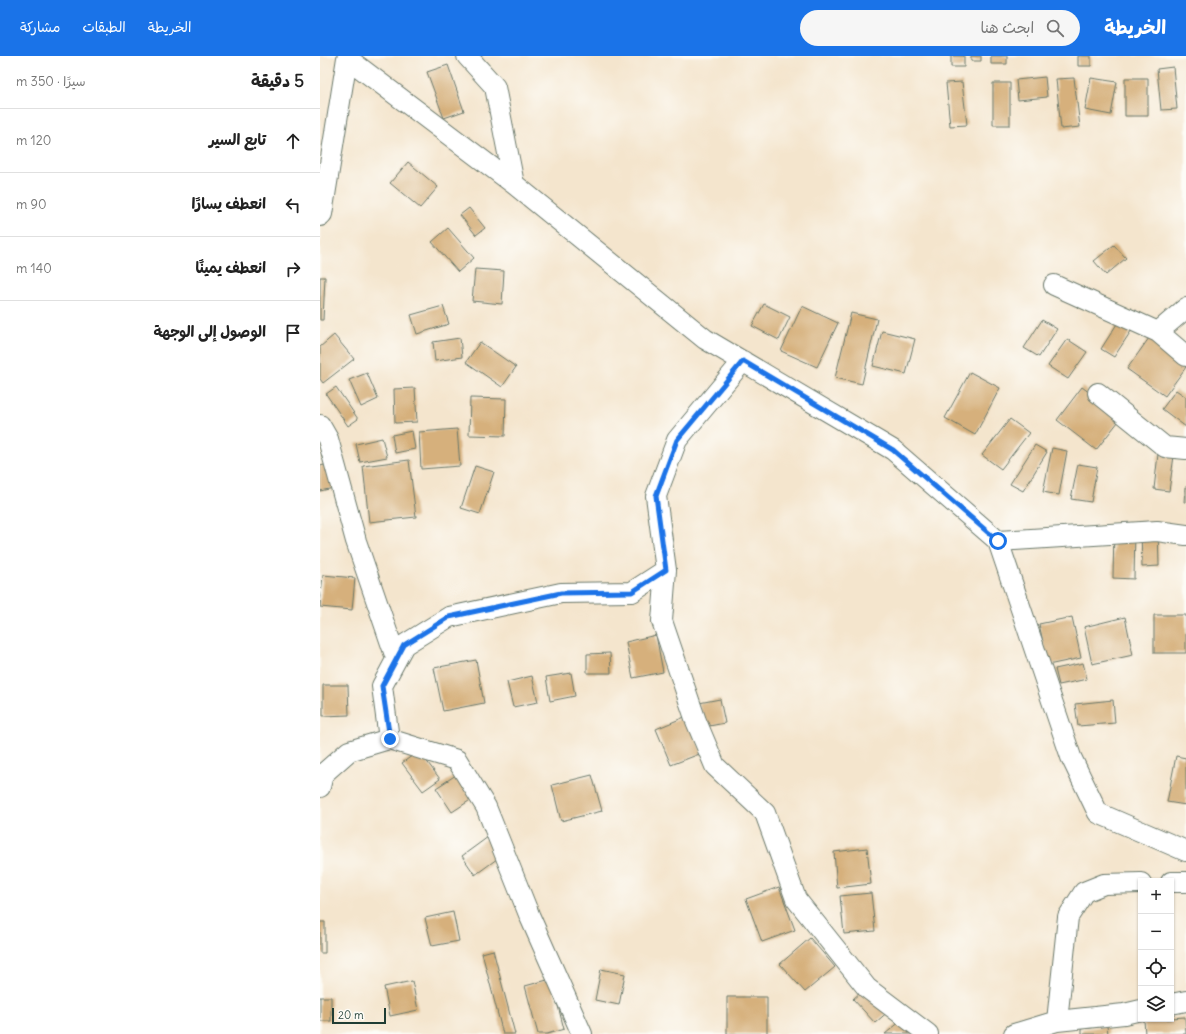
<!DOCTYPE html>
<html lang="ar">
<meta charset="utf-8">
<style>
body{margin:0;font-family:Delius,"Playpen Sans Arabic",sans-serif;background:#f6f6f6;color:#222;direction:rtl}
.controls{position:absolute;right:12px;bottom:12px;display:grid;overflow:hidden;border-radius:0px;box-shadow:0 1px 3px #0004}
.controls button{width:36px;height:36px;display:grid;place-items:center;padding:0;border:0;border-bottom:1px solid #e0e0e0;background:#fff;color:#222;font:20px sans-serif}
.scale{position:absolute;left:12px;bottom:10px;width:54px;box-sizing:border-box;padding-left:4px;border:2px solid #1f3d34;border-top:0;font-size:11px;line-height:14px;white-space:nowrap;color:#1f3d34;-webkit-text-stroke:3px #fdfcf7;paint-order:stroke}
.stop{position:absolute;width:12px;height:12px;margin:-9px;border:3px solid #1a73e8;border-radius:50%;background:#fff}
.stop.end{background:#1a73e8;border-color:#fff;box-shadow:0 1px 4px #0008}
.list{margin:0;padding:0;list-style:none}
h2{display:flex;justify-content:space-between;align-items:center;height:52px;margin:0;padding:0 16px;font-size:17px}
h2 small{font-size:13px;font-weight:400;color:#767676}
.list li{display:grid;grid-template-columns:26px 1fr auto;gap:12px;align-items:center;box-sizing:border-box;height:64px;padding:0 16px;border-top:1px solid #e0e0e0}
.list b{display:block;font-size:15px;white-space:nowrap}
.list em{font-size:13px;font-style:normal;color:#767676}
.icon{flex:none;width:22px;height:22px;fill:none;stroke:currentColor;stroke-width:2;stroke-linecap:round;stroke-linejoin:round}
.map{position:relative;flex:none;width:866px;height:978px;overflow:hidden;direction:ltr}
header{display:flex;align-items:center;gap:24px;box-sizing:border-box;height:56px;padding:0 20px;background:#1a73e8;color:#fff}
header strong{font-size:19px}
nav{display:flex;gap:22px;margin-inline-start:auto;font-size:14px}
.search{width:280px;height:36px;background:#f6f6f6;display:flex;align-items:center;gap:10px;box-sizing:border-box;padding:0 14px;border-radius:22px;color:#767676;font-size:15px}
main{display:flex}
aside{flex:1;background:#fff}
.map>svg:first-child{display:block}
.building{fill:#d6b07c}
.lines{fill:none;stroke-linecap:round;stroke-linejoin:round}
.street-casing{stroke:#6a786a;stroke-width:22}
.street{stroke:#fff;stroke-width:20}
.route{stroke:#1a73e8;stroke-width:5}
</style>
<header>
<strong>الخريطة</strong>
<div class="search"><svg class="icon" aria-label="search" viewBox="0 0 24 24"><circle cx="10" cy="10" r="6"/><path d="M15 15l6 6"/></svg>ابحث هنا</div>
<nav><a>الخريطة</a><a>الطبقات</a><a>مشاركة</a></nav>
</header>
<main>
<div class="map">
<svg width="866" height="978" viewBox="0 0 866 978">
<rect width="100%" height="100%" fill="#fdfcf7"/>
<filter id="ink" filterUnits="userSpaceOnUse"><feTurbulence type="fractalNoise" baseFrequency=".025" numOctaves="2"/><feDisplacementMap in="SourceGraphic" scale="8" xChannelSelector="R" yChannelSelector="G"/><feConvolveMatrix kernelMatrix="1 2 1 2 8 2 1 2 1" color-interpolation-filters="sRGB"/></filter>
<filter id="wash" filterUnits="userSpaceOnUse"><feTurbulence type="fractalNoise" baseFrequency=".012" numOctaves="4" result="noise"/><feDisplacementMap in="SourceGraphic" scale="16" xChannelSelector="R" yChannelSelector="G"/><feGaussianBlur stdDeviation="0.9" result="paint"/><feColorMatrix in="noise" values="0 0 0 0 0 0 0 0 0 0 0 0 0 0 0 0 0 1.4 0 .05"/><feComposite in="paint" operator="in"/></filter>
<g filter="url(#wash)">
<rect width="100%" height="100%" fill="#f4e5cd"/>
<g id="blocks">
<!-- building -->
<path class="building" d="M631 0H644V11H631Z
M651 0H661V5H651Z
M671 0H687V8H671Z
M758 0H771V10H758Z
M128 9 144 55 124 62 107 16Z
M853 11 857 53 841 54 837 13Z
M725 21 727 41 698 44 696 24Z
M754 22 760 71 741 73 736 23Z
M771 22 797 26 791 59 765 54Z
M805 22H828V60H805Z
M642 26 647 69 630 70 626 27Z
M673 27H690V69H673Z
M88 106 118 131 100 152 70 127Z
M149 152 165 172 156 179 140 159Z
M128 172 154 202 138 216 112 186Z
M794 189 806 202 786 219 774 205Z
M155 213 184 215 182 248 152 245Z
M0 221H5L3 264H0Z
M444 248 470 261 459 284 432 270Z
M123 250 129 268 97 278 91 259Z
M482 250 518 267 497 311 461 295Z
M531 257 557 263 542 328 515 322Z
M802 260 815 269 794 301 781 293Z
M722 264 737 273 719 301 704 292Z
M562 275 595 283 586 318 553 310Z
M834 275 866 298V311L845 340 807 313Z
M14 279 34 303 3 327 0 323V291Z
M140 282 142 301 115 305 113 286Z
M747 283 767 296 748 323 728 310Z
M160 286 196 311 182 331 146 306Z
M650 316 680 332 655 379 625 362Z
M47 317 58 343 41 351 29 324Z
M16 331 38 363 28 370 6 338Z
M762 331 802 361 776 394 737 364Z
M95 332 97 366 75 367 74 333Z
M856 334 866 341V371L842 353Z
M150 342 186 343 185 380 149 379Z
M690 363 709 377 681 413 662 399Z
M137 373 140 410 101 413 99 376Z
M92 375 95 393 75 397 72 379Z
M62 382 67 401 40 406 36 388Z
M715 389 727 396 703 435 690 428Z
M732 392 747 395 739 439 723 436Z
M838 398 854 400 849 435 834 433Z
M89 404 96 461 49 466 43 410Z
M13 407 18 431 0 435V410Z
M758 408 777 411 771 446 751 443Z
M155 410 174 416 160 458 141 452Z
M865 431H866V446H864Z
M821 471H838L839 510 822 511Z
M794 472H815L814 523 793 522Z
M3 519 35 522 32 554 0 551Z
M834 559H866V597H834Z
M752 561 761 602 728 609 719 568Z
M805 561 813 599 772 608 764 571Z
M336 579 343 616 313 622 306 586Z
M290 597 291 617H267V598Z
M156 604 164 647 123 655 114 612Z
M763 607 767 623 739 629 735 613Z
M251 617 255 640 230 645 226 621Z
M212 620 218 646 193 651 187 626Z
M3 629H28L29 659 3 660Z
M400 643 405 667 384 671 379 647Z
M793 644 795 667 758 670 755 648Z
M367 660 382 697 351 709 336 673Z
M99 695 120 723 103 735 82 707Z
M856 700 866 702V749L847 746Z
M136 719 152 743 132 756 116 732Z
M272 719 282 755 241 765 232 729Z
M168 781 181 800 155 819 142 800Z
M547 792 551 828 517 832 514 796Z
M459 831 475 874 442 886 426 843Z
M551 837 555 875 524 878 520 840Z
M133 856 139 885 112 890 105 862Z
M0 866H5V897H0Z
M490 882 515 911 485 936 460 908Z
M173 894 195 978H183L162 897Z
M281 913 305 918 299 949 275 944Z
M231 923 244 973 227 978H218L205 930Z
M92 925 98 954 70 960 64 931Z
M548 930 570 954 555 967 533 943Z
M0 941H11V965H0Z
M407 941H447V978H407Z
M865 961 866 978H825L824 964 851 963V962Z
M581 965 592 978H565Z
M787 970 788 978H762V973Z"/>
</g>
</g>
<g filter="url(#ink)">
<use href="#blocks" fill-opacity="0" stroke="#6a786a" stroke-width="1"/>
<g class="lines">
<defs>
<path id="street" d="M147 0 175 31 194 128 385 283 573 394 678 485 751 701 778 757 866 795
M0 160 2 158 27 2 194 128
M734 229 838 276 866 300
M838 276 866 252
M778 337 845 391 866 393
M0 369 8 383 36 485 76 602
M678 485 837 475 866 479
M346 514 342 565 376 665 395 710 445 757 476 843 547 932 608 978
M0 731 3 718 29 695 69 683
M851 826H866
M851 948 866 945
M737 965 804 958 821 954
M262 978 210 861 166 751 137 704 69 683 62 630 84 589 129 561 241 537 312 536 346 514 336 440 357 384 423 305
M694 978 737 965 748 861 764 836 784 828 821 827"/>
</defs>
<!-- street casing -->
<use href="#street" class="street-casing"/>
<!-- street -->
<use href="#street" class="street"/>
</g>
</g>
<g class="lines" filter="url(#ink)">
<!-- route -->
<path class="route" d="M70 683 62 630 84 589 129 561 241 537 312 536 346 514 336 440 357 384 423 305 573 394 678 485"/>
</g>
</svg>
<div class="controls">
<button>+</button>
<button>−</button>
<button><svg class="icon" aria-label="locate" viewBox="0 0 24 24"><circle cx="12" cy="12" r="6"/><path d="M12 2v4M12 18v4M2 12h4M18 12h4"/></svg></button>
<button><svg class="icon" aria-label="layers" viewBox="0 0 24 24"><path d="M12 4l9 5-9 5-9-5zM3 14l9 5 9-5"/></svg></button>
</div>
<div class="scale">20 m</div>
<div class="stop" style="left:678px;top:485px"></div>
<div class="stop end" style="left:70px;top:683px"></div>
</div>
<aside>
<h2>5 دقيقة<small>سيرًا · 350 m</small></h2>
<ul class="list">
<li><svg class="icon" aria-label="ahead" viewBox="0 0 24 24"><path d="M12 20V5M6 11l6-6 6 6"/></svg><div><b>تابع السير</b></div><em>120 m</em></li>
<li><svg class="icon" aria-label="left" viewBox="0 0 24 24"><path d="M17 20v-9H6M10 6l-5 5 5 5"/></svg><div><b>انعطف يسارًا</b></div><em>90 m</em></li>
<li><svg class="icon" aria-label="right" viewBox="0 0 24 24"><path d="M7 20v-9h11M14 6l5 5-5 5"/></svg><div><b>انعطف يمينًا</b></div><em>140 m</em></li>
<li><svg class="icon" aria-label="arrive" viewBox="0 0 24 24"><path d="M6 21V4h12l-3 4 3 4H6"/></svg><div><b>الوصول إلى الوجهة</b></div></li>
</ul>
</aside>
</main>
